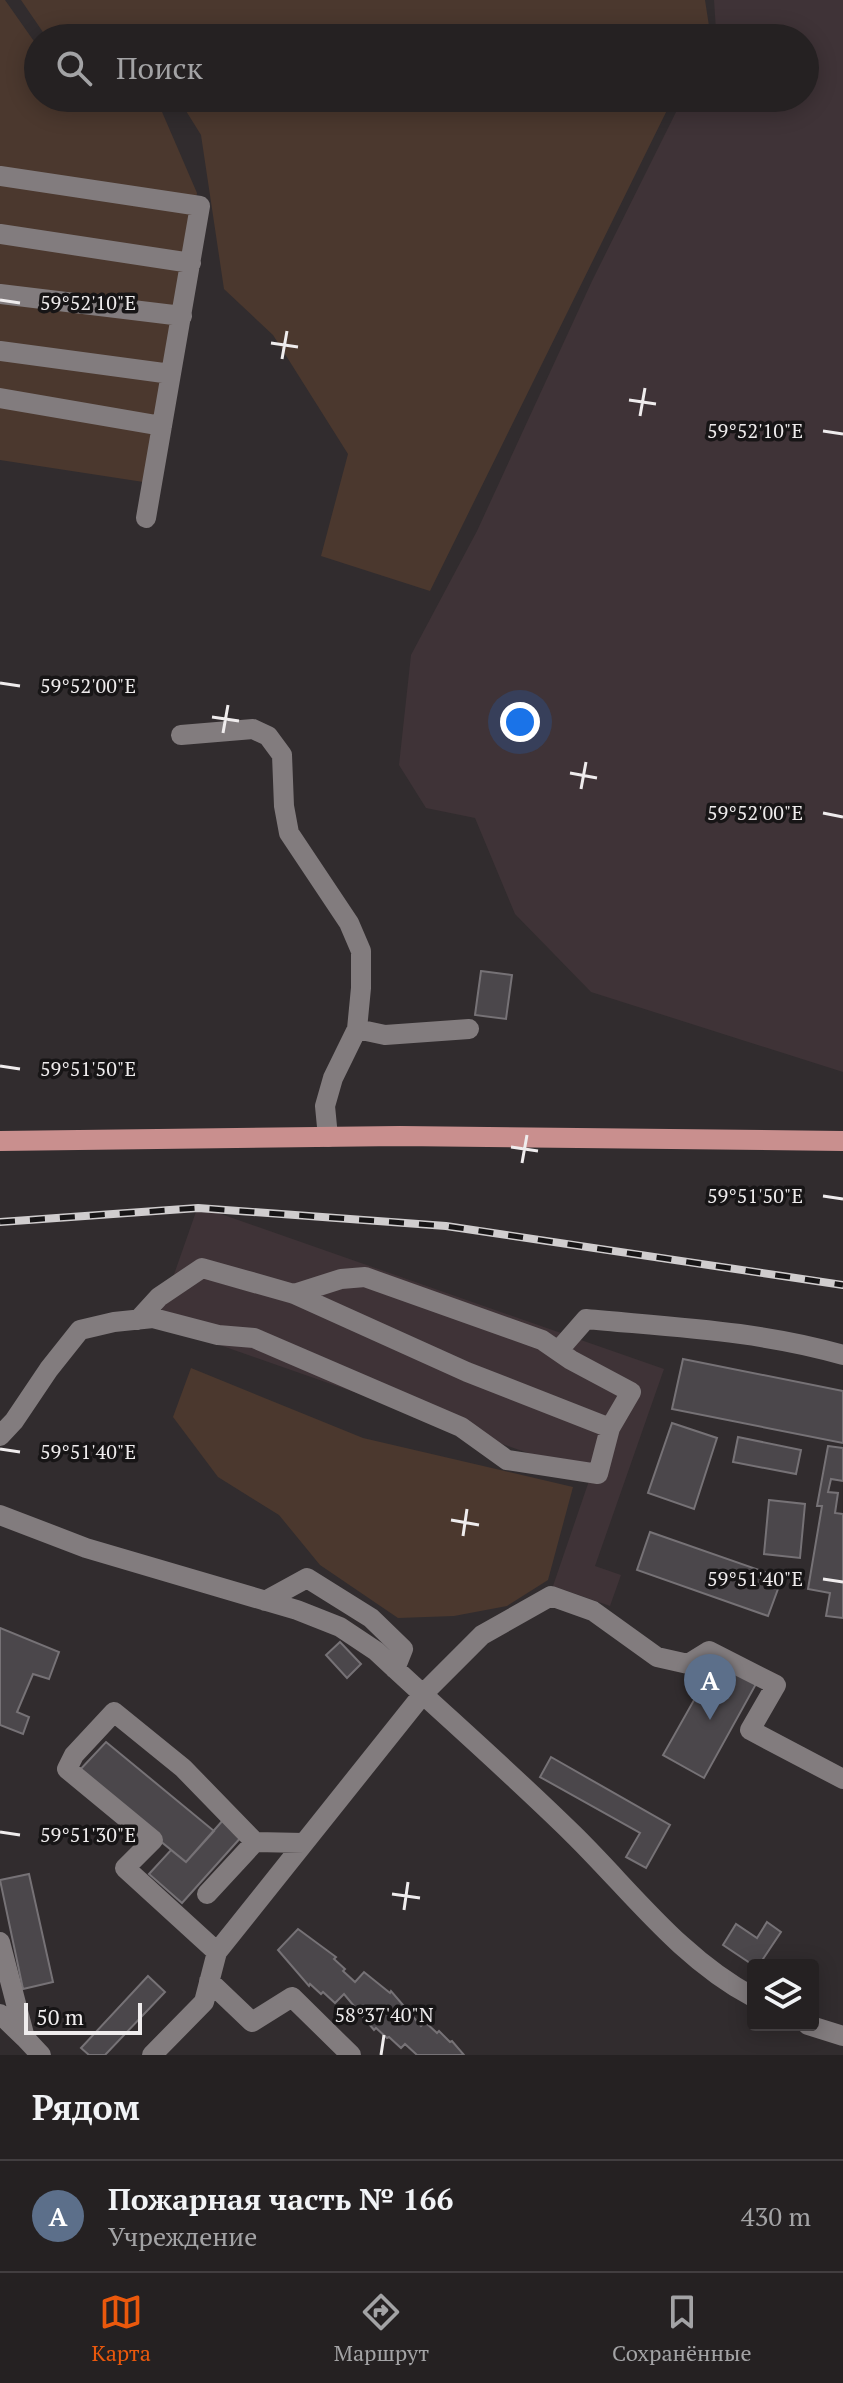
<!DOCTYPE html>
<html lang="ru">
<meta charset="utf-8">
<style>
body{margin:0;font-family:"PT Serif",serif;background:#312e2f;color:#f1f3f6}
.controls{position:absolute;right:24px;bottom:24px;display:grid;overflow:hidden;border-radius:8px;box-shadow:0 4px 20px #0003}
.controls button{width:72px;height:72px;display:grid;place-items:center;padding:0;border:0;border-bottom:2px solid #423e40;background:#252122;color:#f1f3f6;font:40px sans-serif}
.scale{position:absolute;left:24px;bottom:20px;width:118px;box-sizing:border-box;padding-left:8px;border:4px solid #efeced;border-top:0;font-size:22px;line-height:28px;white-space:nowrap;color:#efeced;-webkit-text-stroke:6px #171516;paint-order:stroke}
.you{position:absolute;left:520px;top:722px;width:28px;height:28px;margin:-20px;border:6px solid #fff;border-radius:50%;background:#1a73e8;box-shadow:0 0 0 12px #1a73e833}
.badge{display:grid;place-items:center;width:52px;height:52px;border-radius:50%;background:#ea580c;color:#fff;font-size:26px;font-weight:700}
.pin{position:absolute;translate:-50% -66px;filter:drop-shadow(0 2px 4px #0008)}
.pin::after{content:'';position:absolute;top:42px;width:28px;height:24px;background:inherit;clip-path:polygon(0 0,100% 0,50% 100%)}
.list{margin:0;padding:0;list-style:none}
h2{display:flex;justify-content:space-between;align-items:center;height:104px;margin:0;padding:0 32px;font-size:34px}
h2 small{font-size:26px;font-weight:400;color:#a3a3a5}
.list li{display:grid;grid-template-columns:52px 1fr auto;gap:24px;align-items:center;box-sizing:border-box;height:112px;padding:0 32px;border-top:2px solid #423e40}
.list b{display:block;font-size:30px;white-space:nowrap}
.list p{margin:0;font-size:26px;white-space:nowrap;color:#a3a3a5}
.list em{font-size:26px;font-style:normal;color:#a3a3a5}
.icon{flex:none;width:44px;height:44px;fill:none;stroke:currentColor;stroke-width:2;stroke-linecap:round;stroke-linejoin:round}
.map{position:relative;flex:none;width:843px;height:2055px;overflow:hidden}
.search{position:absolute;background:#252122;box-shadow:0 4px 20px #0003;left:24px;right:24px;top:24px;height:88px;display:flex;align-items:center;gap:20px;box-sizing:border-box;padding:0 28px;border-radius:44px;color:#a3a3a5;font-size:30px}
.sheet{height:216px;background:#252122}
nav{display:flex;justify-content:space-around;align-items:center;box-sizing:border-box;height:112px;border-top:2px solid #423e40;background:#252122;font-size:22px;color:#a3a3a5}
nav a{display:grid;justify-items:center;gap:4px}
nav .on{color:#ea580c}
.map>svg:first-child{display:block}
.built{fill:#3f3337}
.green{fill:#4b382e}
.building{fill:#4b474b;stroke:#767276;stroke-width:2}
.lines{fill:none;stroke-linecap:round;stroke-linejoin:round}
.minor{stroke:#827c7e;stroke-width:20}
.major{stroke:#c98f8e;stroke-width:20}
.rail-casing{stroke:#d0cdce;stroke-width:8}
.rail{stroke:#171516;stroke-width:5;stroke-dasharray:15;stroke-linecap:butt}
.ticks{fill:none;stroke:#efeced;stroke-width:3}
.ticks-label{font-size:20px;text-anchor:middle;fill:#efeced;stroke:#171516;stroke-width:7;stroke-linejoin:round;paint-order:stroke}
</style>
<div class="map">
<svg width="843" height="2055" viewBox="0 0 843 2055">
<rect width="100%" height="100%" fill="#312c2e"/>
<!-- built -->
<path class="built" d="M714 0H843V1072L591 992 515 914 475 818 426 808 399 765 411 655 477 531 592 281 683 98H805V38H713L716 31Z
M198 1206 664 1369 595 1566 621 1575 610 1606 553 1586 591 1475 157 1323Z"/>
<!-- green -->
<path class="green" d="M0 0H5L38 47V98H156L197 193 150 483 0 460Z
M21 0H705L709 26 703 38H47Z
M178 98H673L430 591 321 556 348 454 273 335 224 289 201 135Z
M191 1368 363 1438 573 1487 548 1580 507 1606 454 1616 398 1618 320 1565 279 1515 218 1477 173 1417Z"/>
<!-- building -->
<path class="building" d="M481 971 512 975 506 1019 475 1015Z
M683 1359 843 1391V1443L672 1409Z
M672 1423 717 1438 694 1509 648 1493Z
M738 1437 801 1450 796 1474 733 1462Z
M828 1446 843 1448V1481L831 1479 828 1492 838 1493 835 1513 843 1514V1618L826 1616 830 1593 808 1589 822 1506H817Z
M769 1500 805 1504 800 1558 764 1554Z
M650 1532 782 1578 768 1616 637 1570Z
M0 1628 59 1652 49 1679 33 1674 17 1712 29 1717 23 1734 0 1725Z
M340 1642 361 1664 347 1678 326 1655Z
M716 1661 756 1684 704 1778 663 1755Z
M106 1742 214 1831 186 1862 77 1773Z
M551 1757 670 1825 646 1868 626 1857 640 1833 540 1777Z
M224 1819 243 1835 182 1903 149 1874 171 1850 186 1862Z
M29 1874 53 1982 23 1989 0 1880Z
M767 1922 781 1932 759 1965H753L723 1945 736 1924 757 1938Z
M298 1929 336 1957 334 1959 345 1969 343 1971 355 1982 364 1972 390 1993 391 1991 421 2026 425 2022 437 2033 439 2031 450 2042 452 2041 464 2055H417L405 2044 401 2048 389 2037 387 2038 376 2028 374 2030 344 1994 335 2003 323 1992 321 1994 310 1984 309 1986 278 1950Z
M148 1976 165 1992 105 2055H89L81 2048Z"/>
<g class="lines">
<!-- minor -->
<path class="minor" d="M0 176 200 206 146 518
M0 234 191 263
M0 294 182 316
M0 351 171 374
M0 398 162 426
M181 735 253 729 268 736 282 755 284 806 289 833 349 923 361 951V988L357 1029 333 1078 325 1106 328 1137
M357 1029 385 1035 469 1029
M294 1294 341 1279 365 1277 542 1340 571 1360 631 1392 610 1428
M558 1351 586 1319C670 1327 762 1331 843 1355
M0 1436 14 1421 49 1369 80 1330 114 1322 153 1318 218 1335 254 1338 461 1427 507 1460 598 1474 610 1428 467 1372 294 1294 202 1268 159 1297 138 1320
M0 1515 86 1548 297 1610 340 1627 376 1651C441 1712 509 1771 573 1834 631 1891 680 1958 753 1997
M265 1601 307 1578 371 1618 403 1649 395 1669
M207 1894 255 1842 304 1843
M0 1942 25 2038 41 2055
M217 1952 125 1868 153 1840 67 1769 74 1755 114 1712 183 1768 255 1842
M209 1981 252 2022 292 1997 351 2055
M0 2014 25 2038
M808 2025 843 2036
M152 2055 204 2002 217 1952 423 1694 482 1635 551 1596 593 1611 657 1657 688 1664 709 1651 776 1685 750 1730 843 1779"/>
<!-- major -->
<path class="major" d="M0 1141 400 1136 843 1141"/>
<defs>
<path id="rail" d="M0 1222 198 1208 446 1226 843 1285"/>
</defs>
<!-- rail casing -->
<use href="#rail" class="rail-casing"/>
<!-- rail -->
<use href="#rail" class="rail"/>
</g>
<!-- ticks -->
<path class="ticks" d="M0 300 20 303M271 343 298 347M282 359 287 331M629 400 656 404M640 416 645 388M823 431 843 434M0 683 20 686M212 717 239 721M223 733 228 705M570 773 597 778M581 789 586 762M823 813 843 817M0 1066 20 1069M511 1147 538 1151M522 1163 527 1135M823 1196 843 1199M0 1449 20 1452M451 1520 479 1525M463 1536 467 1509M823 1579 843 1582M0 1832 20 1835M392 1894 420 1898M404 1910 408 1882M381 2055 384 2035"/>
<g class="ticks-label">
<text x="88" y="310">59°52'10"E</text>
<text x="755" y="438">59°52'10"E</text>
<text x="88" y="693">59°52'00"E</text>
<text x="755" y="820">59°52'00"E</text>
<text x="88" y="1076">59°51'50"E</text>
<text x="755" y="1203">59°51'50"E</text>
<text x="88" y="1459">59°51'40"E</text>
<text x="755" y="1586">59°51'40"E</text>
<text x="88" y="1842">59°51'30"E</text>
<text x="384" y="2022">58°37'40"N</text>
</g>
</svg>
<div class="controls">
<button><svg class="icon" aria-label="layers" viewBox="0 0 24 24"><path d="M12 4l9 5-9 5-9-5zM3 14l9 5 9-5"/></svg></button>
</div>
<div class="scale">50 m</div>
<div class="you"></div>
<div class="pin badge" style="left:710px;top:1720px;background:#5c6f8a">A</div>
<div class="search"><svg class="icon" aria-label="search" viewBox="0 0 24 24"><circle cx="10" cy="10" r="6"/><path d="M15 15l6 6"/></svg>Поиск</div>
</div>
<section class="sheet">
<h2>Рядом<small></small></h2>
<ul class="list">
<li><span class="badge" style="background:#5c6f8a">A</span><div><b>Пожарная часть № 166</b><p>Учреждение</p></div><em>430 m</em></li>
</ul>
</section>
<nav>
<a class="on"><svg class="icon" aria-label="map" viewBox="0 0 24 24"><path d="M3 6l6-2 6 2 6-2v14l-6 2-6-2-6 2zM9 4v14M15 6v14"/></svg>Карта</a>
<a><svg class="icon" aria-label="directions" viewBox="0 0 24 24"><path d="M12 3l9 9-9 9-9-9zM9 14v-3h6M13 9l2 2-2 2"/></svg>Маршрут</a>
<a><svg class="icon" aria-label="saved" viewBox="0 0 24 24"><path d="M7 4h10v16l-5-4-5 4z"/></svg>Сохранённые</a>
</nav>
